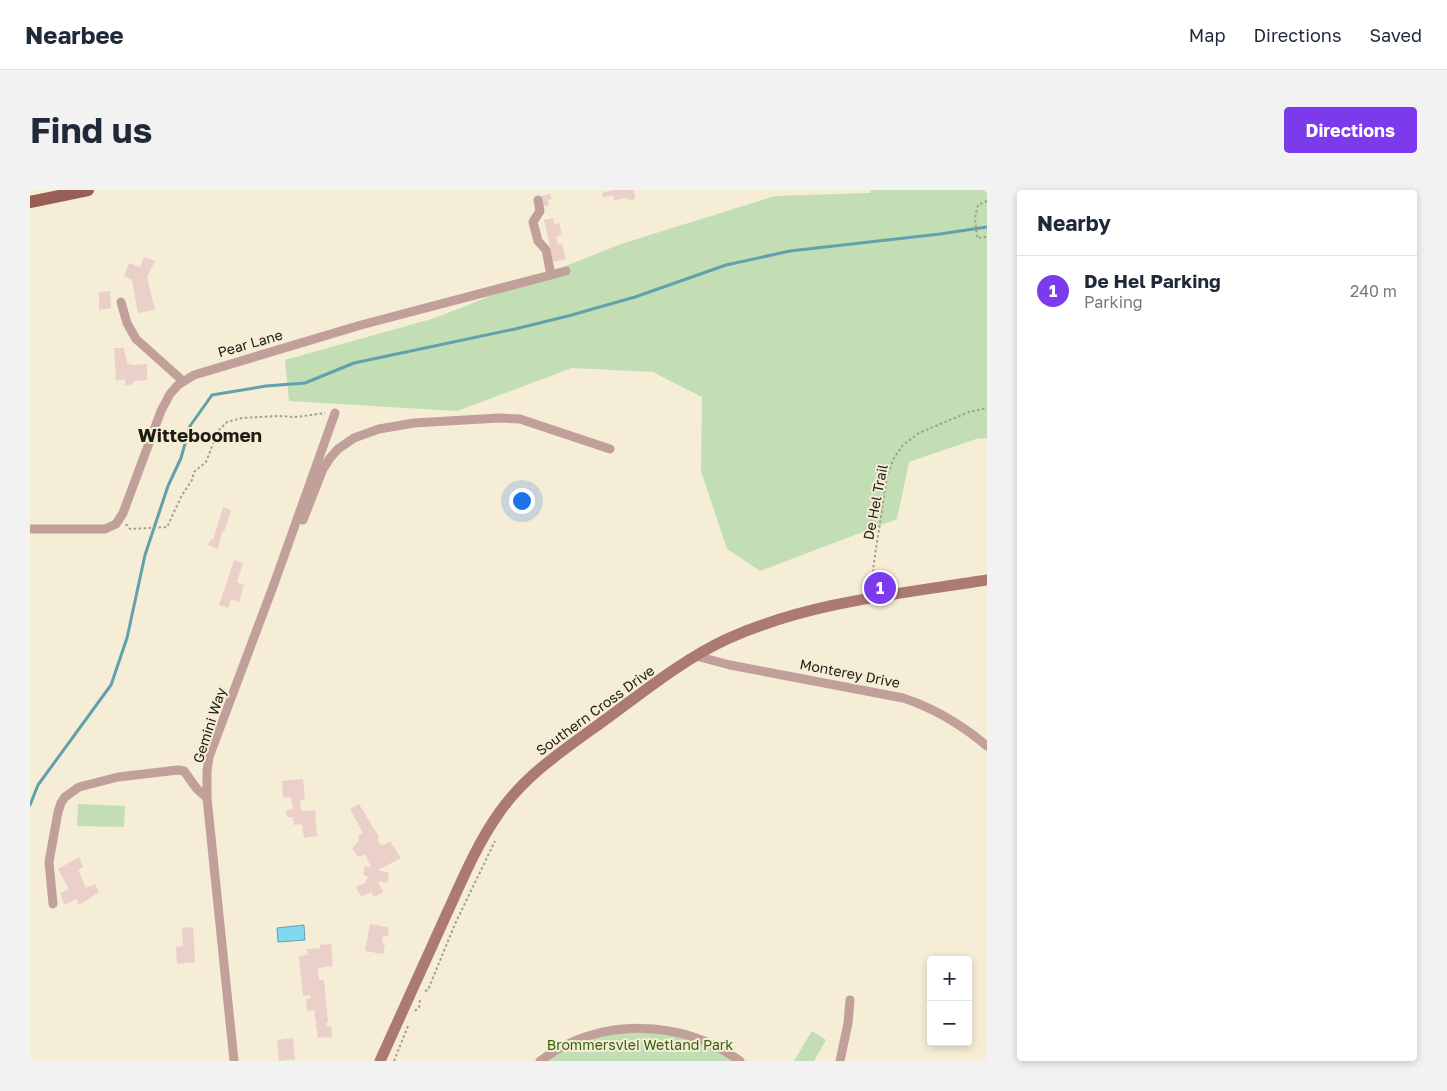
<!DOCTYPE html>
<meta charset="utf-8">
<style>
body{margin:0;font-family:"Golos Text",sans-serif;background:#f2f2f3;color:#1f2937}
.controls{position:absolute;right:15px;bottom:15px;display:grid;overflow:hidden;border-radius:5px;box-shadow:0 2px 8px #0003}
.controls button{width:45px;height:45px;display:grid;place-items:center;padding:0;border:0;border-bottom:1px solid #e0e1e3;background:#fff;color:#1f2937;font:25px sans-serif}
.you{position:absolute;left:491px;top:310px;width:18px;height:18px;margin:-12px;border:4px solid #fff;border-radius:50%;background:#1a73e8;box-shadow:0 0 0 8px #1a73e833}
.badge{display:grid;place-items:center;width:32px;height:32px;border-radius:50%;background:#7c3aed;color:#fff;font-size:16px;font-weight:700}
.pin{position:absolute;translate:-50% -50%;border:2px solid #fff;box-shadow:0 1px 5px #0006}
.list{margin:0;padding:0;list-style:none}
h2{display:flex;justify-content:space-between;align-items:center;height:65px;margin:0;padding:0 20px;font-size:21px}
h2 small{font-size:16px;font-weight:400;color:#747a83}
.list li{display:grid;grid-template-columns:32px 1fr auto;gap:15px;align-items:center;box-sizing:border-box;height:70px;padding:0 20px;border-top:1px solid #e0e1e3}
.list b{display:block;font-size:19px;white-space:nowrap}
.list p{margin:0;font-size:16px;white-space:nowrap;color:#747a83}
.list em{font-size:16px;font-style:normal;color:#747a83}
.map{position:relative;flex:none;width:957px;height:871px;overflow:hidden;border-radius:5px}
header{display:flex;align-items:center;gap:30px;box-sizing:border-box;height:70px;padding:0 25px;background:#fff;border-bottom:1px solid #e0e1e3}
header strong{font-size:24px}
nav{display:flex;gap:28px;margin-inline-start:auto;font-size:18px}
.intro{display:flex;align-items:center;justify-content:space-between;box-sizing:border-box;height:120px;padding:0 30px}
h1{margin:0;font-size:35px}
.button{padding:12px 22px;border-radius:5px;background:#7c3aed;color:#fff;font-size:18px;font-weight:700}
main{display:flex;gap:30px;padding:0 30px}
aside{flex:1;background:#fff;border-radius:5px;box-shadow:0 2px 8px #0003}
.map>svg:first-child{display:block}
.green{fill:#c3ddb5}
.water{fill:#7fd9f0;stroke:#62a0ae}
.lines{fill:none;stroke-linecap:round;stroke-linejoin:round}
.stream{stroke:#62a0ae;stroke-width:3}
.building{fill:#ead0c8}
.path{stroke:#a49e8d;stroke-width:2;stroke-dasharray:2.5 2.5;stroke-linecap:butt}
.street{stroke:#c2a09a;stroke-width:9}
.secondary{stroke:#ab7a71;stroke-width:11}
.primary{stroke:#995e55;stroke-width:12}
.labels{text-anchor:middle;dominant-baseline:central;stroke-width:4;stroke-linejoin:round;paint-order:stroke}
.street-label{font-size:14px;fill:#1f1c14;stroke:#f5edd6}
.park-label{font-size:14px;fill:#35630e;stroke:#f5edd6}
.district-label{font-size:19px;font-weight:bold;fill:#1f1c14;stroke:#f5edd6}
</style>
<header>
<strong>Nearbee</strong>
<nav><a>Map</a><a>Directions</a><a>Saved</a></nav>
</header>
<div class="intro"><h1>Find us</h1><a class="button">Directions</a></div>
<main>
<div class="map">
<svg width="957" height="871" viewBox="0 0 957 871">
<rect width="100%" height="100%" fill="#f5edd6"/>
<!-- green -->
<path class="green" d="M841 0H957V248L946 249 879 272 867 329 730 381 697 359 671 281 672 207 623 182 542 178 427 221 259 211 255 170 405 128 591 54 745 6 840 3Z
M48 614 95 616 94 637 47 636Z
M580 840 647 842 710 871H510Z
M782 841 796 850 784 871H764Z"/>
<!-- water -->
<path class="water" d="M274 735 275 750 248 752 247 738Z"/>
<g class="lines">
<!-- stream -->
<path class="stream" d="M0 615 8 595 81 495 97 448 115 365 138 296 151 268 160 236 182 205 236 196 275 193 324 173 485 139 538 126 605 107 696 75 760 61 910 44 957 37"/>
</g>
<!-- building -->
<path class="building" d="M582 0H604L605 9 599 10 598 8 584 10V6L573 7 572 3Z
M520 4 522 9 518 10 519 15 513 17 511 6Z
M523 28 524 34 529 33 532 45 526 46 528 54H532L536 69 523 72 514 30Z
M114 67 125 71 117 87 125 120 108 123 102 90 94 86 99 73 110 77Z
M80 101 81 118 69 120V102Z
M84 158H94L97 173 102 175 117 174V190L104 191 103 194 95 196V189L86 191Z
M193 317 201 320 194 342 192 341 188 359 178 355 181 349 183 350Z
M204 370 213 373 207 392 214 395 209 412 201 409 198 418 189 415Z
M273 589 275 609 270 610 271 621 285 620 287 646 274 648 272 634 264 635 263 627H257L256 620 263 619 261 607 253 608 252 591Z
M329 614 349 647 347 650 352 656 360 651 371 668 348 680 359 683 357 693 348 691 353 702 344 707 341 702 331 707 326 697 335 693 338 687 333 684 335 676 341 677 335 664 328 667 322 658 329 651 328 646 333 643 320 619Z
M49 667 53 677 48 680 56 698 65 694 69 702 49 715 47 709 34 715 30 703 39 699 28 679Z
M340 734 358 737 359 746H353L352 753H355L353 764 335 761Z
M163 737 165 772 147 774 146 757 153 756 152 738Z
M301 754 303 776 288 778 289 790H294L298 832 296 833 297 836H301L302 847 288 848 284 820 277 821 276 809 281 808 280 805 273 806 269 766 278 765 277 759 290 758V755Z
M263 848 265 869 249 871 247 850Z"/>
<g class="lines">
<!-- path -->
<path class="path" d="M957 11 948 15 945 28 947 48 957 47
M96 334 100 339 137 337 152 305 162 290 164 282 176 272 188 241 197 232 212 228 248 226 266 227 295 223
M846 397 843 379 857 286 864 268 873 255 889 243 939 222 957 218
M395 801 398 800 425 734 465 651
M385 821 389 817 390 810
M364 871 378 836"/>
<!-- street -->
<path class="street" d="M508 10 510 21 503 32 508 51 516 60 521 85
M91 112 97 133 106 149 153 191
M273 330 293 279 300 268 308 259 324 248 349 239 384 233 469 228 490 229 580 259
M0 339H75L86 334 93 323 131 221 140 204 148 195 164 185 331 135 536 81
M666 466 700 475 873 508C904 518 932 535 957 556
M23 714 19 672 28 622 31 613 35 607 49 597 88 587 148 580 154 581 167 599 177 608
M204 871 177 608V581L179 567 244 394 305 223
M510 871C569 827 651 828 710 871
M810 871 818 833 820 810"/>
<!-- secondary -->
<path class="secondary" d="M350 871C372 822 395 772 417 723 433 688 447 654 469 623 495 585 535 559 572 532 612 503 652 470 697 449 779 412 869 404 957 390"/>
<!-- primary -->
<path class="primary" d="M0 12 58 0"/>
</g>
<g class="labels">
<!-- street labels -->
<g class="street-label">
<text transform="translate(220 153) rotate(-16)">Pear Lane</text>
<text transform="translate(845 312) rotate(-79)">De Hel Trail</text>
<text transform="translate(820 483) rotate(11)">Monterey Drive</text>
<text transform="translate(565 520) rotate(-36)">Southern Cross Drive</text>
<text transform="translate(179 535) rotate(-72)">Gemini Way</text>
</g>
<!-- park labels -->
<g class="park-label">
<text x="610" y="854">Brommersvlei Wetland Park</text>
</g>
<!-- district labels -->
<g class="district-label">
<text x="170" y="244">Witteboomen</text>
</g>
</g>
</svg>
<div class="controls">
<button>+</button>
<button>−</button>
</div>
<div class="you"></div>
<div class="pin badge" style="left:850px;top:398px">1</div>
</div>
<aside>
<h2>Nearby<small></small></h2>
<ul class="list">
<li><span class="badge">1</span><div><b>De Hel Parking</b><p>Parking</p></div><em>240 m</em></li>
</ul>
</aside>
</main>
